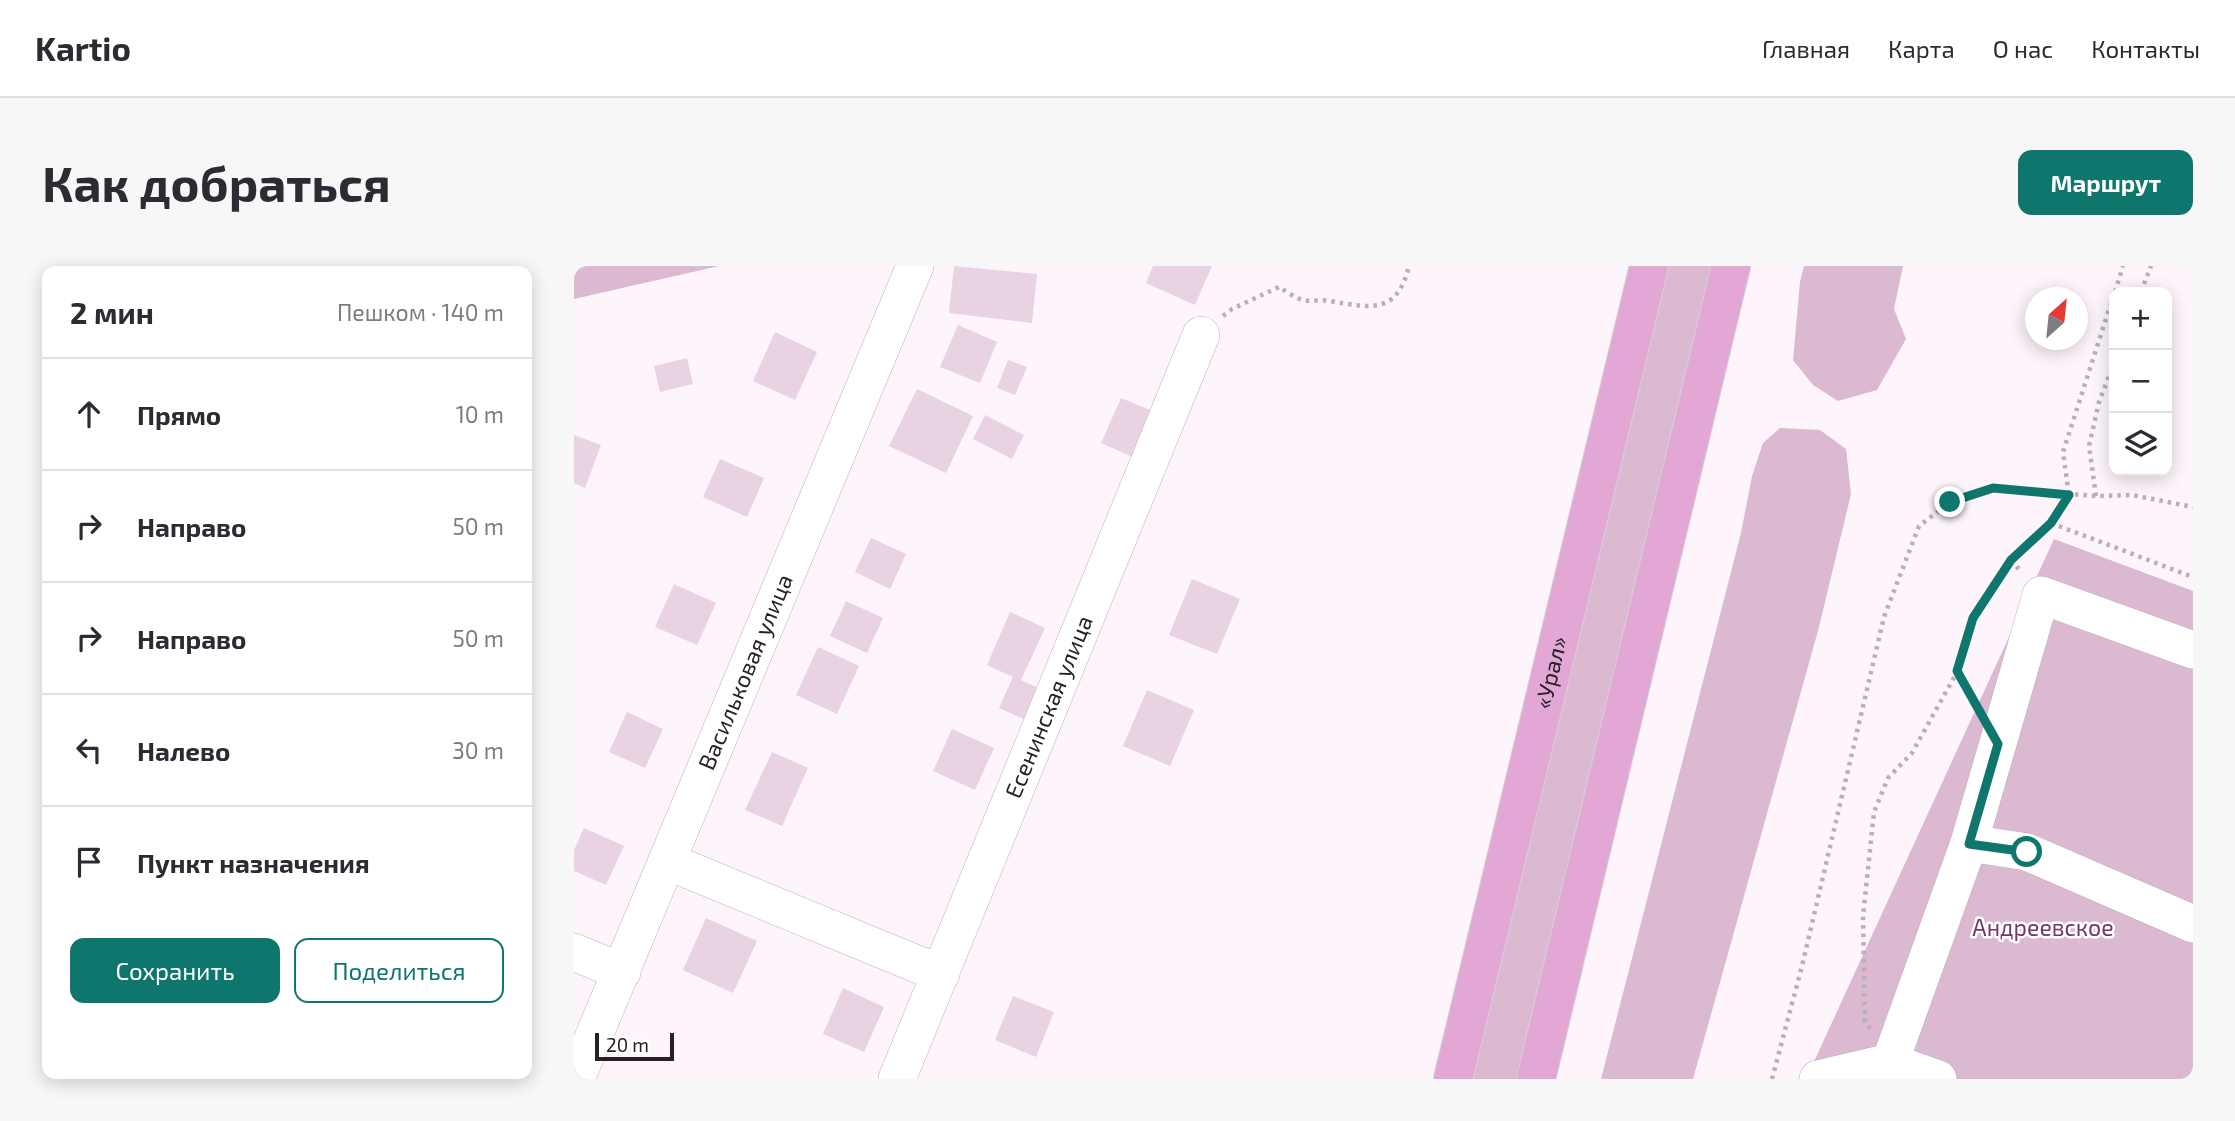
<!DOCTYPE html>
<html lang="ru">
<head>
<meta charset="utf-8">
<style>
  body { margin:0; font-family:"Exo 2",sans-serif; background:#f7f7f7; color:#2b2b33 }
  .controls { position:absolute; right:21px; top:21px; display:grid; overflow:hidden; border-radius:14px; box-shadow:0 4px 18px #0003 }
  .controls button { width:63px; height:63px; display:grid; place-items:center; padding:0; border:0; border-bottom:2px solid #e1e1e2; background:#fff; color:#2b2b33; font:35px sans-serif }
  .compass { position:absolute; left:1451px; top:21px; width:63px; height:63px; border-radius:50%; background:#fff; box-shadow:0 4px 18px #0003; rotate:27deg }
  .scale { position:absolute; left:21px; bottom:18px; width:79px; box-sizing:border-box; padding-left:7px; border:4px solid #292026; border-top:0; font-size:19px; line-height:24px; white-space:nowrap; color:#292026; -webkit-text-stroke:5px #fff; paint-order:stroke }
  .stop { position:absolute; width:21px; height:21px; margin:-16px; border:5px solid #0f766e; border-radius:50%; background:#fff }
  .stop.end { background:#0f766e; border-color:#fff; box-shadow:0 2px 7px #0008 }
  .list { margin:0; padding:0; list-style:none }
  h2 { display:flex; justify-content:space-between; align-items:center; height:91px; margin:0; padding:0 28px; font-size:30px }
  h2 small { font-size:23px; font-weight:400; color:#7c7c81 }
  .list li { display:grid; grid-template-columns:46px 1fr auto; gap:21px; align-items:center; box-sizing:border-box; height:112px; padding:0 28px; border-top:2px solid #e1e1e2 }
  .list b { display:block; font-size:26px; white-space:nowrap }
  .list em { font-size:23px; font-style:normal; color:#7c7c81 }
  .actions { display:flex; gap:14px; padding:21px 28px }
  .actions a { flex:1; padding:16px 0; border:2px solid #0f766e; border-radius:14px; text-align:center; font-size:24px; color:#0f766e }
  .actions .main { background:#0f766e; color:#fff }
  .icon { flex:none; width:38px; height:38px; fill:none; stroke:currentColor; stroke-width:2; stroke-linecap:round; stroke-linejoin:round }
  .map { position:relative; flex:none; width:1619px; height:813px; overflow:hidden; border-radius:14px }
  header { display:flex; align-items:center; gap:42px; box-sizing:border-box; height:98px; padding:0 35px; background:#fff; border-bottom:2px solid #e1e1e2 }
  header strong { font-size:33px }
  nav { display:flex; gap:38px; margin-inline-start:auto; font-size:24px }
  .intro { display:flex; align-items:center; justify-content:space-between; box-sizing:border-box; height:168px; padding:0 42px }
  h1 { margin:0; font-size:49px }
  .button { padding:18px 32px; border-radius:14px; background:#0f766e; color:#fff; font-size:24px; font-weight:700 }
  main { display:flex; gap:42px; padding:0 42px }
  aside { flex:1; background:#fff; border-radius:14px; box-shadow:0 4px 18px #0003 }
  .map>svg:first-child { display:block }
</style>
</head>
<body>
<header>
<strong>Kartio</strong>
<nav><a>Главная</a><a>Карта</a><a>О нас</a><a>Контакты</a></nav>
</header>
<div class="intro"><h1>Как добраться</h1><a class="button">Маршрут</a></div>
<main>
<aside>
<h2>2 мин<small>Пешком · 140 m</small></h2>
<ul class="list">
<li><svg class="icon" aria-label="ahead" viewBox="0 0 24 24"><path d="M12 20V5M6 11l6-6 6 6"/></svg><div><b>Прямо</b></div><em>10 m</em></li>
<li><svg class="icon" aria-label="right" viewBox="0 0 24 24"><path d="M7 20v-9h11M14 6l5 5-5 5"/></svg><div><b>Направо</b></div><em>50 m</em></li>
<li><svg class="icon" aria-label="right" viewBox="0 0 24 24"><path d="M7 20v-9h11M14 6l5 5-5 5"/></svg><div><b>Направо</b></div><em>50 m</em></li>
<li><svg class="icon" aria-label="left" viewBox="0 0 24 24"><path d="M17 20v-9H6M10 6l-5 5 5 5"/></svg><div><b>Налево</b></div><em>30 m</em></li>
<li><svg class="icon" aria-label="arrive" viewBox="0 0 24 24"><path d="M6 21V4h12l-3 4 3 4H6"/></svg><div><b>Пункт назначения</b></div></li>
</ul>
<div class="actions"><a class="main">Сохранить</a><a>Поделиться</a></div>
</aside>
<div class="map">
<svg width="1619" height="813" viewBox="0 0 1619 813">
  <rect width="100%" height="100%" fill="#fef4fb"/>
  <g fill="#dab9d1">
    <path d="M0,0H145L0,33Z"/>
    <path d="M1094,0H1141L944,813H899Z"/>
    <path d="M1230,0H1329L1320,43L1332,73L1303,124L1264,135L1239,119L1219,94L1226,16Z"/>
    <path d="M1206,162L1246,164L1272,183L1277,228L1245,361L1119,813H1027L1167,267L1178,210L1189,177Z"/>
    <path d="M1480,273L1619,325V813H1232Z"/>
  </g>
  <g fill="#e9d2e2">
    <path d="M380,0L463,8L458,57L375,47Z"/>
    <path d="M579,0H638L621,39L572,17Z"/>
    <path d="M384,59L423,76L406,117L366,101Z"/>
    <path d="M201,66L243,86L221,134L179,115Z"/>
    <path d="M113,92L119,118L86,126L80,100Z"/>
    <path d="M434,94L453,101L441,129L423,122Z"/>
    <path d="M343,123L399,150L372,207L315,180Z"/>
    <path d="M547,132L581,146L561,192L527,177Z"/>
    <path d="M411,149L450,169L438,193L399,173Z"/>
    <path d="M0,169L27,179L11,222L0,217Z"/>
    <path d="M146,193L190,212L173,251L129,231Z"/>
    <path d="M297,272L332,288L316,323L281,306Z"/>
    <path d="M618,313L666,333L643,388L595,369Z"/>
    <path d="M100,318L142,337L123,379L81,361Z"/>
    <path d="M272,335L309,352L293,387L256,370Z"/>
    <path d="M436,346L471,362L447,414L475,427L461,458L425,442L439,411L413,399Z"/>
    <path d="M244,381L285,400L263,448L222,429Z"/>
    <path d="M573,424L620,444L596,500L549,480Z"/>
    <path d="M53,446L89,463L71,502L35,486Z"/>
    <path d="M378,463L420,482L401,524L359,505Z"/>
    <path d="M198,486L234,502L208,560L171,544Z"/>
    <path d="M10,562L50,580L32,619L0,605V584Z"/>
    <path d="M132,652L183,675L159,727L109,704Z"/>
    <path d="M269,722L310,741L290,786L249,768Z"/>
    <path d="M439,730L480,746L462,791L421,774Z"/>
  </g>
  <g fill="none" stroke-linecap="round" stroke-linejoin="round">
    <g stroke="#c2acbc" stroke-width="38">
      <g id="minor">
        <path d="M1395,577L1453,586L1619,658"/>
        <path d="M93,595L367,708"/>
        <path d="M0,686L48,706"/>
        <path id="s1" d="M2,813L341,0"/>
        <path id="s2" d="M323,813L627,69"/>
        <path d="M1244,813L1316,796L1364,813"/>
        <path d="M1310,813L1395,577L1467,329L1619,384"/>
      </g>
    </g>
    <g stroke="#d4d2d4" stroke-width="40">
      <g id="major">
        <path id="s3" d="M879,813L1075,0"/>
        <path d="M962,813L1157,0"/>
      </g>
    </g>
    <g stroke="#b9afb6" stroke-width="4.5" stroke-dasharray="3.5 5" stroke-linecap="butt">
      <path d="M1541,26L1549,0"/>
      <path d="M1567,26L1577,0"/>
      <path d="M649,50L658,43L705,21C712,25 721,32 729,34C737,36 747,33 756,35C797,42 823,49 835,0"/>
      <path d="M1522,230L1515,180L1525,136L1540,97"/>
      <path d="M1477,257L1619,311"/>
      <path d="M1437,294L1448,307"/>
      <path d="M1403,441L1383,405L1399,352L1437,294L1477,257L1495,229L1489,186L1540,28"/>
      <path d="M1296,763L1291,756L1289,650L1300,546L1314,512L1338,487L1383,406"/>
      <path d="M1198,813L1228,700L1310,351L1345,260L1376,236L1419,222L1522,230L1558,229L1619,241"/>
    </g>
    <use href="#minor" stroke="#fff" stroke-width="37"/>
    <use href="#major" stroke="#e3a7d6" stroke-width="38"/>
  </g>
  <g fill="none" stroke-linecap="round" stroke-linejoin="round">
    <path stroke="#0f766e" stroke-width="9" d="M1376,236L1419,222L1495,229L1477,257L1437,294L1399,352L1383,405L1424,478L1395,578L1453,586"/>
  </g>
  <g text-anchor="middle" stroke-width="5" stroke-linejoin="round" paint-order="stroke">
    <g font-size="23" fill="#292026" stroke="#fff">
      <text dy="8" stroke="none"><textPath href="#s1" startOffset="441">Васильковая улица</textPath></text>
      <text dy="8" stroke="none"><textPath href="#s3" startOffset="418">«Урал»</textPath></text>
      <text dy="8" stroke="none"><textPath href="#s2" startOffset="402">Есенинская улица</textPath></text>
    </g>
    <g font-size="23" fill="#753668" stroke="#fff">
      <text x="1469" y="670">Андреевское</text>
    </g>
  </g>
</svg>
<div class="controls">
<button>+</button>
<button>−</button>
<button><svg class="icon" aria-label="layers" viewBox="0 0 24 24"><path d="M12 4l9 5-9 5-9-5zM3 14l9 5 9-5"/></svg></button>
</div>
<svg class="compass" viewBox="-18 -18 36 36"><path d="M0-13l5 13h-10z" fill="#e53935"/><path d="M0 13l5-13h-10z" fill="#7c7c81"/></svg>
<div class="scale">20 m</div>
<div class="stop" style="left:1453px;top:586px"></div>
<div class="stop end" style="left:1376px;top:236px"></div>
</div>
</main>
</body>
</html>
